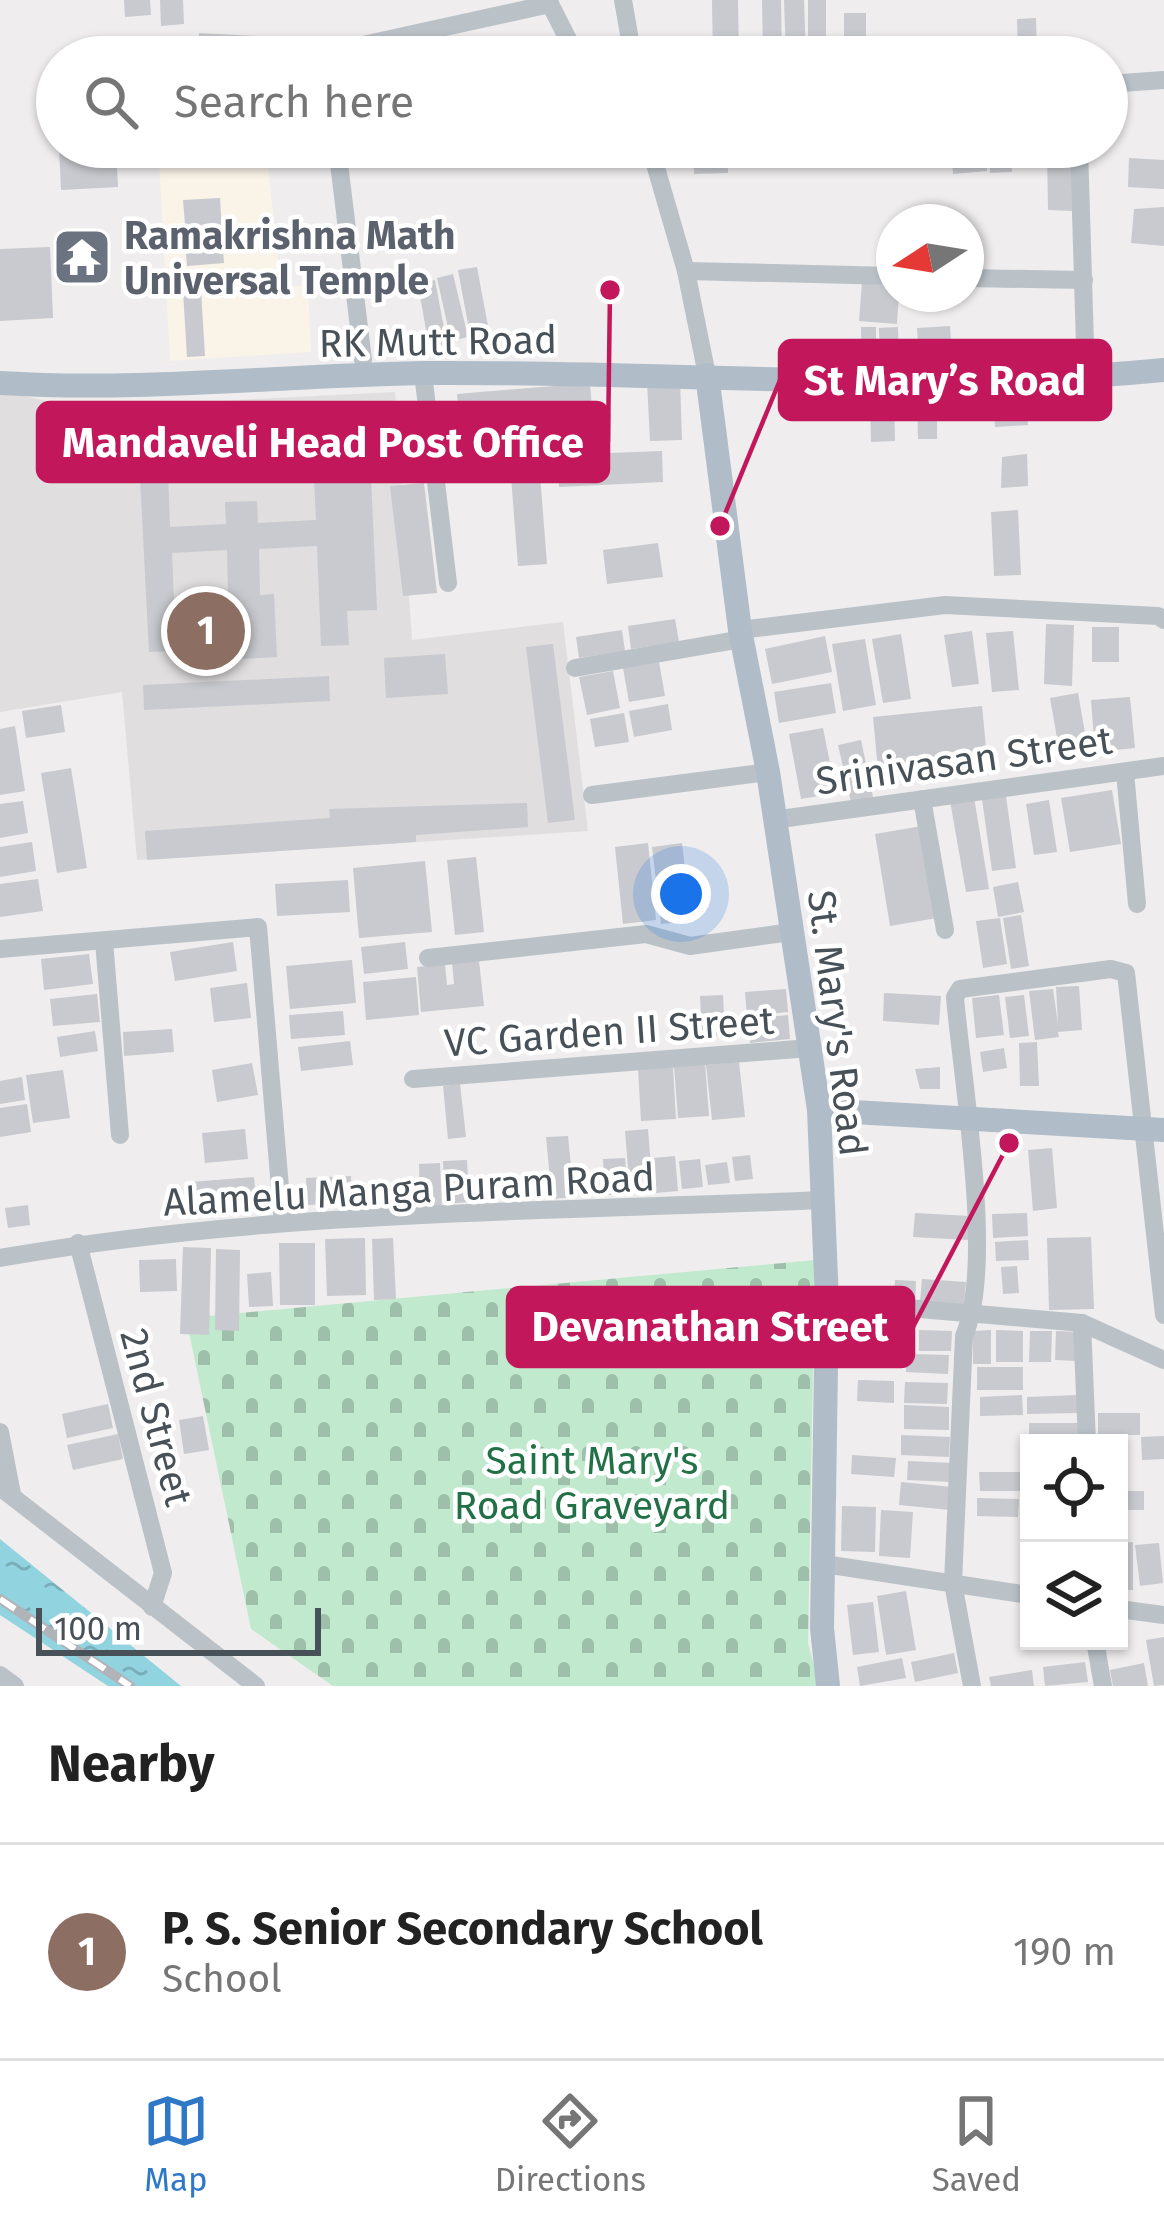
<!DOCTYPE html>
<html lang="en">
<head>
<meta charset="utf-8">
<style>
  body { margin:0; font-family:"Fira Sans",sans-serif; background:#f2f2f2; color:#222 }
  .controls { position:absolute; right:36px; bottom:36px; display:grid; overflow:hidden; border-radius:0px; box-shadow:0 3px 9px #0004 }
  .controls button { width:108px; height:108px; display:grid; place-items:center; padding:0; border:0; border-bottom:3px solid #e0e0e0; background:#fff; color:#222; font:60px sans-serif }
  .compass { position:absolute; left:876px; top:204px; width:108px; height:108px; border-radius:50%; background:#fff; box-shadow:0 3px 9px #0004; rotate:258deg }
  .scale { position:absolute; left:36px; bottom:30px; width:285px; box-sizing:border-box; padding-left:12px; border:6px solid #485158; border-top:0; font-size:33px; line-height:42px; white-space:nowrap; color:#485158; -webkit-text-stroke:9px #fff; paint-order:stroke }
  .you { position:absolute; left:681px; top:894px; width:42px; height:42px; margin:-30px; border:9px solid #fff; border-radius:50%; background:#1a73e8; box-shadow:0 0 0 18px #1a73e833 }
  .badge { display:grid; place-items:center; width:78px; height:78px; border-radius:50%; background:#2f78c8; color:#fff; font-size:39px; font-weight:700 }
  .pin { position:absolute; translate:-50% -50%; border:6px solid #fff; box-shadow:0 3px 12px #0006 }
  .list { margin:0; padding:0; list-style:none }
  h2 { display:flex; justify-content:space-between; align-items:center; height:156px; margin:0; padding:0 48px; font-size:51px }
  h2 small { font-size:39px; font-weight:400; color:#767676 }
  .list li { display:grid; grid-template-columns:78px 1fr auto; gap:36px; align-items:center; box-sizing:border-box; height:216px; padding:0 48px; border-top:3px solid #e0e0e0 }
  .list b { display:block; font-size:45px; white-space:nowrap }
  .list p { margin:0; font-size:39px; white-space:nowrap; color:#767676 }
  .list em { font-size:39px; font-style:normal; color:#767676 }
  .icon { flex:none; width:66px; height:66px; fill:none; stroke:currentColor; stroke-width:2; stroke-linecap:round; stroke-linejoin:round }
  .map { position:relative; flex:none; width:1164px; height:1686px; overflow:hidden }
  .search { position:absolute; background:#fff; box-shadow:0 3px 9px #0004; left:36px; right:36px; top:36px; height:132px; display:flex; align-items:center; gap:30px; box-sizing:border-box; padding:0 42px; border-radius:66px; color:#767676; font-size:45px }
  .sheet { height:372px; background:#fff }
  nav { display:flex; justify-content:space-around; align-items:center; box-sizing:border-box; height:168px; border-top:3px solid #e0e0e0; background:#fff; font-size:33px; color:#767676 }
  nav a { display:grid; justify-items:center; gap:6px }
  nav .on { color:#2f78c8 }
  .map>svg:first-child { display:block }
</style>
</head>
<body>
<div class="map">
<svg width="1164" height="1686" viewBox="0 0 1164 1686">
  <defs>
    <pattern id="cemetery-stones" width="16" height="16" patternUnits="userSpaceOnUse" patternTransform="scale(3)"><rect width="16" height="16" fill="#c0e9ce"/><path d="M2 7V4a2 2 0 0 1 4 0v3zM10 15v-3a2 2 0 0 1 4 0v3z" fill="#9ebfaa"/></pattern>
    <pattern id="water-ripples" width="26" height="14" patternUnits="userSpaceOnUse" patternTransform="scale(3)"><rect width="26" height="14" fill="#92d3e0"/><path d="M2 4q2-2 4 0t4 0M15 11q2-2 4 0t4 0" fill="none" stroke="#79aeb8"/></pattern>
  </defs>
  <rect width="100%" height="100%" fill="#efeded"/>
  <path fill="#f9f3e8" d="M267,157L281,288L308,285L311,352L170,361L159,161Z"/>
  <path fill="#e0dede" d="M0,390L74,408L395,392L412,640L563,622L588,831L137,860L122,692L0,712Z"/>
  <path fill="url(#cemetery-stones)" d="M815,1260L808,1643L819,1686H333L251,1629L186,1318Z"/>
  <path fill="url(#water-ripples)" d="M0,1539L181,1686H108L0,1615Z"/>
  <g fill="#c8cacf">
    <path d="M124,0H150L151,15L125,17Z"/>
    <path d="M160,0H183L184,24L161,26Z"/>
    <path d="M712,0H738L739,57H713Z"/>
    <path d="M762,0H781L782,57H763Z"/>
    <path d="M784,0H804L806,57H786Z"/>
    <rect x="808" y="0" width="18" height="57"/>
    <rect x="844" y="13" width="22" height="44"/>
    <path d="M1036,18L1037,57H1018L1017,19Z"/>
    <path d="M199,33L258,36L257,57H198Z"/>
    <path d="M59,147H116L118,187L61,190Z"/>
    <path d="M693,147H728V173L694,174Z"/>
    <path d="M985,147L987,171L953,174L951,148Z"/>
    <path d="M989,147H1011L1012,172L990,173Z"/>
    <path d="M1047,147H1071L1072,211L1048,210Z"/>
    <path d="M1129,158L1164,160V189L1128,187Z"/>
    <path d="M220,198L222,234L186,236L183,200Z"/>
    <path d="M1164,207V246L1131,243L1134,209Z"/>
    <path d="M222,238L224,263L187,266L185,242Z"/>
    <path d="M50,247L53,318L0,321V249Z"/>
    <path d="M477,267L490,337L471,340L458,270Z"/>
    <path d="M453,274L468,337L451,341L437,278Z"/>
    <path d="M435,280L447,344L429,347L418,284Z"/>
    <path d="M862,283L894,285V294H899L897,324L859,321Z"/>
    <path d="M201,290L205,356L187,357L183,291Z"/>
    <path d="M950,326L952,358L919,360L917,328Z"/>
    <path d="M861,327H876V368L862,369Z"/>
    <path d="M898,327L899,361L880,362L879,328Z"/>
    <path d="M680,380L682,440L650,441L647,382Z"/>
    <path d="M590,383L594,434L461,445L457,394Z"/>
    <path d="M1026,387L1028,425L995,427L993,389Z"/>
    <path d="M917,392H937V439H918Z"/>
    <path d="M894,395L895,441L871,442L870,396Z"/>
    <path d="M369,433L377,610L347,611L349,645L321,646L317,546L259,549L260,595L274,594L277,657L223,660L219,597L228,596L227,550L172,553L176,651L149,652L140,477L168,476L170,527L226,524L225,502L257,501L258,523L316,520L312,435Z"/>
    <path d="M662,451L663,482L559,487L558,455Z"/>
    <path d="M1027,454L1028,486L1001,488L1002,457Z"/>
    <path d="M539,462L547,564L518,566L510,464Z"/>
    <path d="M424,483L437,593L403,596L390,486Z"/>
    <path d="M1018,510L1021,575L994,576L991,512Z"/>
    <path d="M658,543L663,577L607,584L603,550Z"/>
    <path d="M675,619L679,642L631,649L628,626Z"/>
    <path d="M1046,624L1074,625L1072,686L1044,684Z"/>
    <rect x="1092" y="627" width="27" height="35"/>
    <path d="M622,630L625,651L579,658L576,637Z"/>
    <path d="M972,631L979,684L952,687L944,635Z"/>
    <path d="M1013,631L1019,690L992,692L986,633Z"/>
    <path d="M901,634L911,699L883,703L872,639Z"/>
    <path d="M825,636L832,672L772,684L765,649Z"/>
    <path d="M865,639L876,705L843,711L832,644Z"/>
    <path d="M553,644L575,820L548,823L526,647Z"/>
    <path d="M445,654L448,694L386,698L384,658Z"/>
    <path d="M659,662L665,696L629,702L623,668Z"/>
    <path d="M613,671L620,708L587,715L579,677Z"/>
    <path d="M329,676L330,701L144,710L143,685Z"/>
    <path d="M831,683L836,713L779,723L774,692Z"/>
    <path d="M1078,693L1088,750L1060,755L1050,698Z"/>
    <path d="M1130,697L1135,748L1095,752L1091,700Z"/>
    <path d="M668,704L672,730L634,737L629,711Z"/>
    <path d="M61,705L65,732L26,738L22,711Z"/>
    <path d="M982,706L988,769L879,780L873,717Z"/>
    <path d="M624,713L629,742L595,747L590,719Z"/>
    <path d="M15,726L25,791L0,795V729Z"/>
    <path d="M823,728L836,793L801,799L789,734Z"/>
    <path d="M861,740L873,797L851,802L838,745Z"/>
    <path d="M71,768L87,868L57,873L41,773Z"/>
    <path d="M1112,790L1121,844L1070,852L1061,798Z"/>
    <path d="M1006,796L1016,868L992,871L982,799Z"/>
    <path d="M974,797L989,889L966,892L950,801Z"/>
    <path d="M1049,800L1057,852L1034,855L1026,804Z"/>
    <path d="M23,801L28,833L0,838V804Z"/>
    <path d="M527,803L528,827L416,835V842L147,860L145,831L330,818L329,809Z"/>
    <path d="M922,826L937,918L890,926L875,834Z"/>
    <path d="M32,842L36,871L0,877V847Z"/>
    <path d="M648,843L656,920L623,924L615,847Z"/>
    <path d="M682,843L691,921L661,924L652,847Z"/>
    <path d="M476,857L484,932L455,935L447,860Z"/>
    <path d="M425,861L432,932L359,938L353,868Z"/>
    <path d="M38,879L43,911L0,917V884Z"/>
    <path d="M348,880L350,912L277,916L275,884Z"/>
    <path d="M1018,882L1024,912L998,917L993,887Z"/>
    <path d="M1021,915L1029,966L1011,969L1003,918Z"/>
    <path d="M1000,918L1007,964L983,968L976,921Z"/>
    <path d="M233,942L237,971L175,981L170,952Z"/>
    <path d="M405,942L408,969L364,974L361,947Z"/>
    <path d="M89,954L93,984L44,990L41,959Z"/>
    <path d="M352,960L356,1003L290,1009L286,966Z"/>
    <path d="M479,961L484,1006L421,1012L417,967L445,964L447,985L454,984L452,963Z"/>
    <path d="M416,977L419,1015L366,1020L363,982Z"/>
    <path d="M247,983L251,1018L214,1022L210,988Z"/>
    <path d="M1079,986L1082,1030L1058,1032L1059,1037L1035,1040L1029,991L1053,989L1058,1024L1056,987Z"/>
    <path d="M786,989L788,1012L747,1016L745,992Z"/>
    <path d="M884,993L941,996L939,1025L883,1021Z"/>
    <path d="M97,994L100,1022L53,1026L50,999Z"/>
    <path d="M723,995L725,1035L702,1036L700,996Z"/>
    <path d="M999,995L1004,1035L976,1038L972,998Z"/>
    <path d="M1024,995L1029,1036L1010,1038L1005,997Z"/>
    <path d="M343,1011L345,1035L291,1039L289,1015Z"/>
    <path d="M788,1015L790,1039L750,1043L748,1019Z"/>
    <path d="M172,1029L174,1052L124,1056L123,1032Z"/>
    <path d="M95,1031L98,1051L60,1057L57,1037Z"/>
    <path d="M350,1041L353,1065L301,1071L298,1047Z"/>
    <path d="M1037,1042L1039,1086H1020L1019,1043Z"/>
    <path d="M1004,1048L1007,1068L983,1072L980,1052Z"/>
    <path d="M739,1062L745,1117L712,1120L706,1065Z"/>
    <path d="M252,1063L258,1095L217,1102L212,1070Z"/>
    <path d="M705,1063L709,1116L678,1118L674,1066Z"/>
    <path d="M673,1067L676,1119L641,1121L638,1069Z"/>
    <path d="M940,1067V1089H920L915,1069Z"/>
    <path d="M63,1070L70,1118L33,1123L26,1075Z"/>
    <path d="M22,1077L25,1100L0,1104V1081Z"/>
    <path d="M460,1084L466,1137L448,1139L443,1086Z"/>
    <path d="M27,1104L31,1132L0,1137V1108Z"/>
    <path d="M245,1129L248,1159L205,1163L202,1133Z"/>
    <path d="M648,1129L653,1191L630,1192L625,1131Z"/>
    <path d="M568,1136L574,1197L552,1199L546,1137Z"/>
    <path d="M1052,1148L1057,1208L1033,1211L1028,1150Z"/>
    <path d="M750,1155L753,1179L735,1181L732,1157Z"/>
    <path d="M675,1156L678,1191L656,1193L653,1158Z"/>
    <path d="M625,1158L628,1194L605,1195L603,1159Z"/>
    <path d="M700,1159L703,1187L682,1189L679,1161Z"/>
    <path d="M467,1160L469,1202L445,1204L443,1161Z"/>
    <path d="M727,1162L730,1183L708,1185L705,1165Z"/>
    <path d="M440,1163L442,1207H420L419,1164Z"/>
    <path d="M351,1176L352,1203L307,1205L306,1178Z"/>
    <path d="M254,1177L257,1208L192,1213L190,1182Z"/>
    <path d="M28,1205L30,1225L8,1228L5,1208Z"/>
    <path d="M915,1213L970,1216L969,1240L913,1237Z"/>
    <path d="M1027,1213L1028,1236L993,1238L992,1214Z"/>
    <path d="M1091,1237L1094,1309L1049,1310L1047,1238Z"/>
    <path d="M365,1238L366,1295L327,1296L325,1239Z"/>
    <path d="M393,1238L396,1299L374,1300L372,1239Z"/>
    <path d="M1028,1240L1029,1260L996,1261L995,1242Z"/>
    <path d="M279,1243H315V1305H280Z"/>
    <path d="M183,1247L211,1248L209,1335L180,1334Z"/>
    <path d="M216,1249L240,1250L239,1331L215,1330Z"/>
    <path d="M176,1259L177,1291L140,1292L139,1260Z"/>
    <path d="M1017,1266L1019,1293L1003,1294L1001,1267Z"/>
    <path d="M271,1272L273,1306L249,1307L247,1274Z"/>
    <path d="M922,1279L966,1282L964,1305L920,1302Z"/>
    <path d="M895,1280L916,1281L915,1304L894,1303Z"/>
    <path d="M919,1330L952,1331L951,1351H919Z"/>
    <path d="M991,1330V1364H973V1331Z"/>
    <path d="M996,1330L1023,1331V1362H996Z"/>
    <path d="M1030,1331H1052L1051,1362H1029Z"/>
    <path d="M1056,1331L1079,1332L1077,1361L1055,1360Z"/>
    <path d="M907,1354L949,1355L948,1374L906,1372Z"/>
    <rect x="977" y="1367" width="46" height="23"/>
    <path d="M858,1380L894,1381V1403L857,1401Z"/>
    <path d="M905,1382L948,1383L947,1404L904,1403Z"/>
    <path d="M1022,1395L1023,1415L980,1416V1397Z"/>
    <path d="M1078,1395V1413L1027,1414V1397Z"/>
    <path d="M108,1404L113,1428L67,1438L62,1414Z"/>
    <path d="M904,1405L949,1407V1430L904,1429Z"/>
    <rect x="1098" y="1413" width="42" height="22"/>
    <path d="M203,1416L209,1450L184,1454L179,1420Z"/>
    <path d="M1029,1423H1078V1440L1029,1439Z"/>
    <path d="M118,1434L123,1459L73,1470L67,1445Z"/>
    <path d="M901,1435L950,1437L949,1457L901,1455Z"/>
    <path d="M1164,1436V1459L1142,1460L1141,1437Z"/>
    <path d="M852,1455L896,1458L894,1477L851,1474Z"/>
    <path d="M908,1461L952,1463V1482L907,1480Z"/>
    <path d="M979,1472H1023V1491H980Z"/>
    <path d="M901,1482L952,1487L950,1510L899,1505Z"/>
    <rect x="1119" y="1491" width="25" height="19"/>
    <path d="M977,1498L1019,1499L1018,1517L977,1516Z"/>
    <path d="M842,1506L876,1507L875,1552L841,1551Z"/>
    <path d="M881,1510L913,1512L910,1558L879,1556Z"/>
    <path d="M1133,1542V1590H1119V1543Z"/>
    <path d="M1159,1543L1163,1583L1140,1586L1135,1545Z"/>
    <path d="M906,1591L916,1650L886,1655L877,1596Z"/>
    <path d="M873,1602L879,1652L853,1655L847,1605Z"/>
    <path d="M1164,1637V1685L1154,1686L1146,1640Z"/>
    <path d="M954,1653L958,1673L915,1682L911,1662Z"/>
    <path d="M902,1658L906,1678L860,1686L857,1667Z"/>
    <path d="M1085,1662L1088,1682L1045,1686L1043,1667Z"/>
    <path d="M1144,1663L1148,1686H1113L1110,1670Z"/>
    <path d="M1032,1670L1034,1686H991L989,1677Z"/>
  </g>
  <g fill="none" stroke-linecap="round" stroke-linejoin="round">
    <g stroke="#bac2c8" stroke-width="18">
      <path d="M548,0L577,57"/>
      <path d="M623,0L633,57"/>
      <path d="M327,57L331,52L550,4"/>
      <path d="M1107,84L1164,80"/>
      <path d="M337,147L363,360"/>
      <path d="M650,147L686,271L707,375"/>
      <path d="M1079,147L1086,378"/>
      <path d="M686,271L894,276"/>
      <path d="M966,278L1084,280"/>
      <path d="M423,373L448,583"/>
      <path d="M740,630L945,605L1158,616L1164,620"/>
      <path d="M575,668L742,639"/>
      <path d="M1125,772L1137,904"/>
      <path d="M592,795L768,772"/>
      <path d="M922,799L945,930"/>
      <path d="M773,820L1164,766"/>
      <path d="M104,941L120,1135"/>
      <path d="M0,949L258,927L283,1223"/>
      <path d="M428,958L646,934L690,946L791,932"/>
      <path d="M413,1079L810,1048"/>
      <path d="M78,1243L163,1573L152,1607"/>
      <path d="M0,1258C270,1210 549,1212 823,1200"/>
      <path d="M827,1301L1082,1323L1164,1360"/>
      <path d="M1082,1323L1087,1443"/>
      <path d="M0,1432L12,1494"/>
      <path d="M0,1487L256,1686"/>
      <path d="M824,1564L1029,1595"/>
      <path d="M1119,1609L1164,1615"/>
      <path d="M1095,1641L1103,1686"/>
      <path d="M0,1675L15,1686"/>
      <path d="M972,1686L953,1583L964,1336C995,1264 962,1081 955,997L960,989L1111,969L1126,973L1164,1315"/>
    </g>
    <g stroke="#b0bdc9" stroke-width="24">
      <path d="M707,375L740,630L768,772L819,1110L827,1301L822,1628L828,1686"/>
      <path d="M0,383C143,392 285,375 427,373C673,371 919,394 1164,370"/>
      <path d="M819,1110L1164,1130"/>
    </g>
    <g stroke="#b0b3b7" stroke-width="10">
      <path id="rail" d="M0,1599L130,1686"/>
    </g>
    <use href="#rail" stroke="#fff" stroke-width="6" stroke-dasharray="18" stroke-linecap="butt"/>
  </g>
  <defs>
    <g id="temple-square" transform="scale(3)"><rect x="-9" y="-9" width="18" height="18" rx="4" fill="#6b7280" stroke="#fff"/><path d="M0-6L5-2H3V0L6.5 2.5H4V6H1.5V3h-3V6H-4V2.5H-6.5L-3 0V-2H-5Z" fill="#fff"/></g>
  </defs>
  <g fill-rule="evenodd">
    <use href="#temple-square" x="82" y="257"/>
  </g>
  <g text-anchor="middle" stroke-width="9" stroke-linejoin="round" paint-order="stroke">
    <g font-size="39" font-weight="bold" fill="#5b616d" stroke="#fff" text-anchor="start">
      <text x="124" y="249">Ramakrishna Math<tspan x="124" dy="45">Universal Temple</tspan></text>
    </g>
    <g font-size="39" fill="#485158" stroke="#fff">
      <text transform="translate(438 341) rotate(-1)" y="14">RK Mutt Road</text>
      <text transform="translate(964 760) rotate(-8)" y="14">Srinivasan Street</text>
      <text transform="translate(838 1023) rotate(83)" y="14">St. Mary's Road</text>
      <text transform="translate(609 1031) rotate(-4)" y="14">VC Garden II Street</text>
      <text transform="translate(409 1189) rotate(-3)" y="14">Alamelu Manga Puram Road</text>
      <text transform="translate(157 1417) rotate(75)" y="14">2nd Street</text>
    </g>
    <g font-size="39" fill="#227046" stroke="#fff">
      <text x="592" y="1474">Saint Mary's<tspan x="592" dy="45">Road Graveyard</tspan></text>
    </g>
  </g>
  <path fill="none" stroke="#c2185b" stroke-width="4.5" d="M720 526L780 380M610 290L608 442M1009 1143L913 1327"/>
  <g fill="#c2185b" stroke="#fff" stroke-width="4.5">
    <circle cx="720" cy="526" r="12"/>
    <circle cx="610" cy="290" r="12"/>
    <circle cx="1009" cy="1143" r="12"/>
  </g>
  <g fill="#c2185b" stroke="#c2185b" stroke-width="4.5">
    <rect x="780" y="341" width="330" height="78" rx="12"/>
    <rect x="38" y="403" width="570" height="78" rx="12"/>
    <rect x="508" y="1288" width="405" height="78" rx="12"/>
  </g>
  <g font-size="42" text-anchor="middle" font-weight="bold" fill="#fff">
    <text x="945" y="395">St Mary’s Road</text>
    <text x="323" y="457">Mandaveli Head Post Office</text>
    <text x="710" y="1341">Devanathan Street</text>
  </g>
</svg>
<div class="controls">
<button><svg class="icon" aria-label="locate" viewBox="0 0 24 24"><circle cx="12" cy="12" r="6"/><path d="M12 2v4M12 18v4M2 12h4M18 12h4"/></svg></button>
<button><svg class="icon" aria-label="layers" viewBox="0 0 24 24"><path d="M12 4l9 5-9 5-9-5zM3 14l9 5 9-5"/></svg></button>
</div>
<svg class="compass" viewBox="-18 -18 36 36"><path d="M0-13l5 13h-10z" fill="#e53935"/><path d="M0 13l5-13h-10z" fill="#767676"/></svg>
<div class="scale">100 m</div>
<div class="you"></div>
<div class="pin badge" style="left:206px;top:631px;background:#8d6e63">1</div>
<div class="search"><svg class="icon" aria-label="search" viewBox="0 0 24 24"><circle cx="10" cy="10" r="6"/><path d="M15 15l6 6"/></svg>Search here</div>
</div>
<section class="sheet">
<h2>Nearby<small></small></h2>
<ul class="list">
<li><span class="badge" style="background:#8d6e63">1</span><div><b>P. S. Senior Secondary School</b><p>School</p></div><em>190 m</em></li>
</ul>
</section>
<nav>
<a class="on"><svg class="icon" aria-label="map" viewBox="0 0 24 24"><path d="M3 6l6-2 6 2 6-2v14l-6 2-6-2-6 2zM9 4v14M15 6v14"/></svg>Map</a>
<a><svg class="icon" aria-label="directions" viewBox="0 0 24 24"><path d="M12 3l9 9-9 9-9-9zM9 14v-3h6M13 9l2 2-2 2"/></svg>Directions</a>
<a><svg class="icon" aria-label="saved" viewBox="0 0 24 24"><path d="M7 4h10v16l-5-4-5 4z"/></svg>Saved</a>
</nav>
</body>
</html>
